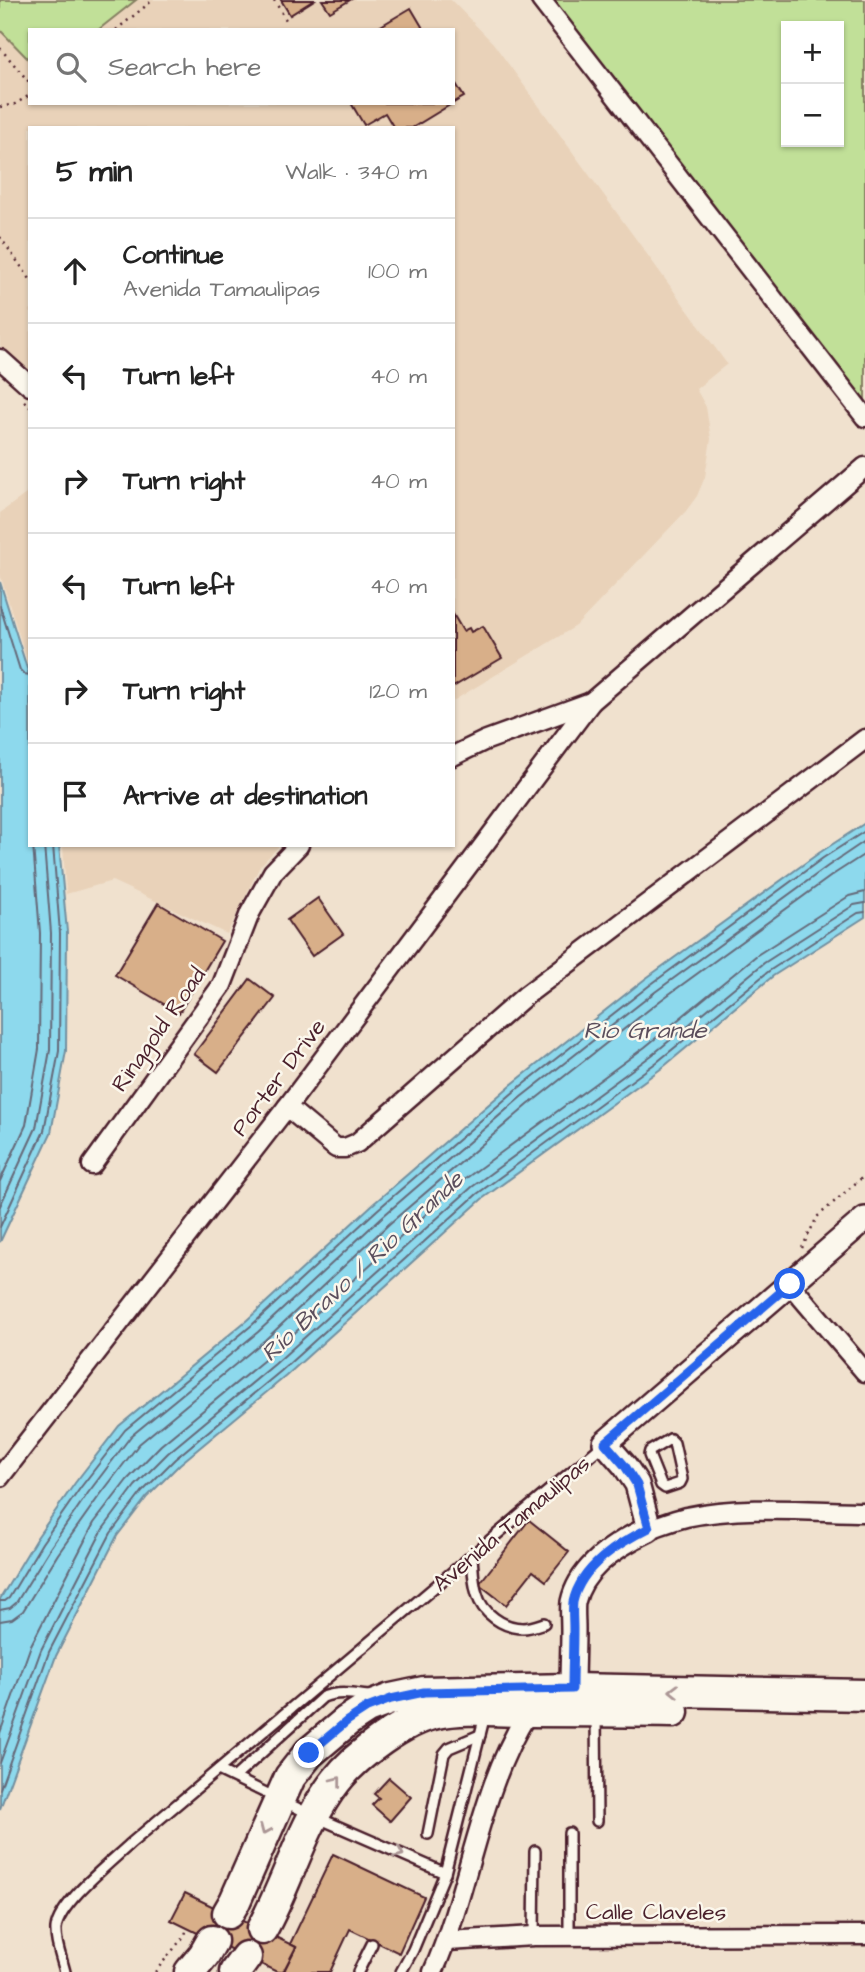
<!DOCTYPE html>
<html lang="en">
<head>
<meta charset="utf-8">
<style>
  body { margin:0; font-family:"Architects Daughter",sans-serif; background:#f6f6f6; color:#222 }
  .controls { position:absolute; right:21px; top:21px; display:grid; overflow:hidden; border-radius:0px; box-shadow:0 2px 5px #0004 }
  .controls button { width:63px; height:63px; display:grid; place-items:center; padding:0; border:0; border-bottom:2px solid #e0e0e0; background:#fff; color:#222; font:35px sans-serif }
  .stop { position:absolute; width:21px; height:21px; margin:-16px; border:5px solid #2563eb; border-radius:50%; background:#fff }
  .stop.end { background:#2563eb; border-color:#fff; box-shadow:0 2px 7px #0008 }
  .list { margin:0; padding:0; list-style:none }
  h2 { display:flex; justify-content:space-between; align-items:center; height:91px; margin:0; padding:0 28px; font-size:30px }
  h2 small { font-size:23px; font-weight:400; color:#767676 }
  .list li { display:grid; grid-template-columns:46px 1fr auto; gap:21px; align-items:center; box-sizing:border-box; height:105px; padding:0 28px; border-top:2px solid #e0e0e0 }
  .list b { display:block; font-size:26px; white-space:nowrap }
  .list p { margin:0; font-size:23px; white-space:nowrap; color:#767676 }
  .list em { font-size:23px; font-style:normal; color:#767676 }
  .icon { flex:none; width:38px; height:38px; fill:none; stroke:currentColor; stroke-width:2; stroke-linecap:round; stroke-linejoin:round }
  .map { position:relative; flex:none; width:865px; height:1972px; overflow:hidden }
  .search { position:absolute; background:#fff; box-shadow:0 2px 5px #0004; left:28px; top:28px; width:427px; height:77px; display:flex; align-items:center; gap:18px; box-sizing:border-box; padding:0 24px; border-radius:0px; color:#767676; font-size:26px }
  .panel { position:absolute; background:#fff; box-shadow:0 2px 5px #0004; left:28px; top:126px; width:427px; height:721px; border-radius:0px }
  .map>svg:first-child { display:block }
</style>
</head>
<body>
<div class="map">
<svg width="865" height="1972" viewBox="0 0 865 1972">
  <rect width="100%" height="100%" fill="#f0e1ce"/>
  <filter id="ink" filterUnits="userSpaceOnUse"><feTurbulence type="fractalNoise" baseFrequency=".0143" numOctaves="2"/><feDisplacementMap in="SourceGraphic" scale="14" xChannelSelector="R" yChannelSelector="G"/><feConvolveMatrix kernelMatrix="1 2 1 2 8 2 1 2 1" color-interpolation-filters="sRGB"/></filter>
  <g filter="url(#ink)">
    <g fill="#e9d2b9" fill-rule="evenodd">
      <path d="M0,0H451L493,43L727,364L696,389L706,407L711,439L705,477L697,496L686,511L576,626L453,701V128H30V375L0,346ZM30,30H453V103H30Z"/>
      <path d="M30,491V670L0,574V513Z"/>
      <path d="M63,845H280L260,866L227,934L112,881L66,894Z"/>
    </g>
    <g fill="#c1e098" stroke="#868062" stroke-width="2" fill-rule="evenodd">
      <path d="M0,0H136L98,30H30V61L0,30Z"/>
      <path d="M539,0H865V417ZM786,26H839V142H786Z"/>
    </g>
    <g fill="#8dd9ed" stroke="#728f9f" stroke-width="2">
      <path d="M0,582L30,678V845H59L67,932L66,1051L51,1133L0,1242Z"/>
      <path d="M865,823V917L773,976L662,1068L482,1199L286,1376L180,1464L147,1497L117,1536L56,1656L0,1809V1599L36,1539L75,1483L119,1426L247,1320L372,1205L511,1085L645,979L819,853Z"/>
    </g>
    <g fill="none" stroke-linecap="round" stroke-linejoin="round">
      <g stroke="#656979" stroke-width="2">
        <path d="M0,606L20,670L24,674L30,675"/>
        <path d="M0,1181L26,1125L39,1049L40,933L33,845"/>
        <path d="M0,1206L36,1128L50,1050L51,933L44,845"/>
        <path d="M0,1227L44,1131L59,1051L60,933L53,845"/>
        <path d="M0,1601H5L9,1598L42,1543L81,1487L125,1430L252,1325L377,1210L516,1090L650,985L823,858L865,831"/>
        <path d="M0,1610L10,1608L16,1603L50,1548L88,1493L131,1436L258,1332L382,1217L521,1097L655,992L828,866L865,841"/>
        <path d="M0,1621L12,1619L23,1611L58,1554L97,1499L139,1444L265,1340L389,1224L528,1105L661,1000L834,874L865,854"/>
        <path d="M0,1733L31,1645L94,1523L127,1480L161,1445L269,1356L465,1179L645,1047L757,955L849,896L865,892"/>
        <path d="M0,1763L41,1650L103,1529L135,1486L168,1453L275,1364L472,1187L652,1055L764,963L854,905L865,903"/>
        <path d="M0,1789L49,1652L111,1533L142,1492L175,1459L281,1371L477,1194L657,1062L769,971L858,913L865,912"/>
      </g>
    </g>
    <g fill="#d8af89" stroke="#4a1f2b" stroke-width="2">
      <path d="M281,0H314L290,15Z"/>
      <path d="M322,0H350L330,12Z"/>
      <path d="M411,8L424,30H374Z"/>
      <path d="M453,79L464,97L453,103Z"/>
      <path d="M351,103H453L412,128H394L385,113L364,125Z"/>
      <path d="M453,614L463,631L469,628L471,632L483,626L502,658L453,687Z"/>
      <path d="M318,898L343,934L312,956L287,920Z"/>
      <path d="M158,903L222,941L179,1013L115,975Z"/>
      <path d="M250,979L275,998L218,1072L194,1054Z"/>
      <path d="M529,1520L569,1552L546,1581L533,1571L506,1605L479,1584Z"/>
      <path d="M389,1778L411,1797L390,1821L372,1805L379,1798L374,1794Z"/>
      <path d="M333,1854L424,1897L399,1953L350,1929L330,1972H287L284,1971L296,1947L290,1944Z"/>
      <path d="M185,1893L296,1947L283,1972H277L171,1920Z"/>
    </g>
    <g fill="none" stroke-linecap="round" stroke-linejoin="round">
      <g stroke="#4a1f2b" stroke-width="14">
        <g id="service">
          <path d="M670,1439L674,1443L682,1479L680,1483L665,1488L661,1485L649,1455L650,1451Z"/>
          <path d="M472,1556C473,1568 473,1582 477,1594C482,1613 503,1628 523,1628C530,1628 538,1625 544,1623"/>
          <path d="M596,1714L597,1821"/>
          <path d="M218,1770L314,1816L445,1873"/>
          <path d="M235,1777L323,1697C338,1691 353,1694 368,1696"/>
          <path d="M428,1834L444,1754L449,1748L480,1735"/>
          <path d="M534,1936L535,1851"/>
          <path d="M569,1936V1833"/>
          <path d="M65,1972C62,1959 55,1943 56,1929C58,1904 111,1862 130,1844L604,1444"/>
          <path d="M358,1972L372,1944"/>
          <path d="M401,1972L413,1950L445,1873L485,1715"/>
        </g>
      </g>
      <g stroke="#4a1f2b" stroke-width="23">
        <g id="minor">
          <path d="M541,0L865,417"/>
          <path d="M0,359L30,386"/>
          <path d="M453,756L484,741L591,702L865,467"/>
          <path d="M287,1107L336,1148H345L357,1143L525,996L865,739"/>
          <path d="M92,1165L222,985L250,913L273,872L299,845"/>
          <path d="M790,1284L865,1372"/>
          <path d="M0,1477L287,1107L591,702"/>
          <path d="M649,1529C661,1525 674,1520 686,1517C744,1505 806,1511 865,1512"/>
          <path d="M447,1941L534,1936L865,1935"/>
          <path d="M433,1972C471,1887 478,1790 529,1711"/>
        </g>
      </g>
      <g stroke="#4a1f2b" stroke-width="28">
        <path id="tertiary" d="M572,1689C572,1669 573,1649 573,1629C573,1620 572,1610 573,1602C581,1566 619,1543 649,1529L637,1484L625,1466L605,1443L865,1219"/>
      </g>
      <g stroke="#4a1f2b" stroke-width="35">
        <g id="primary">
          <path d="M228,1913L235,1901L290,1777L309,1753L347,1721L367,1708L391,1699L424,1692L572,1689L865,1695"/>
          <path d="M262,1929C289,1881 302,1824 336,1781C356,1755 405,1719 437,1713C463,1707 501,1711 528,1711C576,1711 624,1711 673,1712"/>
          <path d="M190,1972L204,1955L212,1941"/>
          <path d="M235,1972L246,1957"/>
        </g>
      </g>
      <g stroke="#4a1f2b" stroke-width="2.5" stroke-dasharray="2 5" stroke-linecap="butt">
        <path d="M274,0L286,20"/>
        <path d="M116,30L153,0"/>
        <path d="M0,48L30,83"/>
        <path d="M0,107L15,104L30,95"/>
        <path d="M0,237L30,279"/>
        <path d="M24,401L30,407"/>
        <path d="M802,1248L817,1217L865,1175"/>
        <path d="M155,1972L185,1935L187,1928"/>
      </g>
      <use href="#service" stroke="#fbf7ec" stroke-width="9"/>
      <use href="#minor" stroke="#fbf7ec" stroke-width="18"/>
      <use href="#tertiary" stroke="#fbf7ec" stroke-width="23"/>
      <use href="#primary" stroke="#fbf7ec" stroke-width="30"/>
    </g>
    <defs><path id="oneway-chevron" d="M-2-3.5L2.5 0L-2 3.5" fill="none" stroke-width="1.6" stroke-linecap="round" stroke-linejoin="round" transform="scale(1.75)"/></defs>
    <g stroke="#ab9695">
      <use href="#oneway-chevron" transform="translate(674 1691) rotate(-179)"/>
      <use href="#oneway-chevron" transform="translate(337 1781) rotate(-52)"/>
      <use href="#oneway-chevron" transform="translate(265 1830) rotate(113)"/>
      <use href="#oneway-chevron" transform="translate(399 1853) rotate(24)"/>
    </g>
  </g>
  <g fill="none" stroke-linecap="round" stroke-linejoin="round" filter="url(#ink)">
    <path stroke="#2563eb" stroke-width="9" d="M309,1753L347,1721L367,1708L391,1699L424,1692L572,1689C572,1669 573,1649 573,1629C573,1620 572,1610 573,1602C581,1566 619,1543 649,1528L637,1485L625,1466L605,1443L790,1284"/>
  </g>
  <g text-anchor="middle" stroke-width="5" stroke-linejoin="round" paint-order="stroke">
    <g font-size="23" fill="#4a1f2b" stroke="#fbf7ec">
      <text transform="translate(158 1029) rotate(-55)" y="8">Ringgold Road</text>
      <text transform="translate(278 1077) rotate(-53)" y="8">Porter Drive</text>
      <text transform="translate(511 1523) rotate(-40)" y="8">Avenida Tamaulipas</text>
      <text x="656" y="1919">Calle Claveles</text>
    </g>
    <g font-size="24" font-style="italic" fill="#5b4e5c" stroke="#fbf7ec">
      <text x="645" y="1038">Rio Grande</text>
      <text transform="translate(362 1266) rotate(-43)" y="8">Río Bravo / Rio Grande</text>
    </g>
  </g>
</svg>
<div class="controls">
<button>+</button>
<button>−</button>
</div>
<div class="stop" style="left:790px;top:1284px"></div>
<div class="stop end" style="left:309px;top:1753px"></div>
<div class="search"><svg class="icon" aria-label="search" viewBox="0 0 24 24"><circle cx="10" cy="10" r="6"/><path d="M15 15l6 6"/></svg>Search here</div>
<section class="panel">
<h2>5 min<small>Walk · 340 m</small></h2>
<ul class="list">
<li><svg class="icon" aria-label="ahead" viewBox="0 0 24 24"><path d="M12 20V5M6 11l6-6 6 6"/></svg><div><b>Continue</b><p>Avenida Tamaulipas</p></div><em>100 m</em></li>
<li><svg class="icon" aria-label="left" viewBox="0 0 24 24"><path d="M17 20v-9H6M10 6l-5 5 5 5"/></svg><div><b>Turn left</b></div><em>40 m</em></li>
<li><svg class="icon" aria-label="right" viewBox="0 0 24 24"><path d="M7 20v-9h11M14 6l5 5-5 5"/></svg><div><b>Turn right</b></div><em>40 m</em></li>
<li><svg class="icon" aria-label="left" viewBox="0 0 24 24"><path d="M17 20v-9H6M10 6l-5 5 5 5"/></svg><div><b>Turn left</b></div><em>40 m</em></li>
<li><svg class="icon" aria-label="right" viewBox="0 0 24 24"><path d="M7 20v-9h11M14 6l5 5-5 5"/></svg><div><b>Turn right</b></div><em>120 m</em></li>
<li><svg class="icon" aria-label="arrive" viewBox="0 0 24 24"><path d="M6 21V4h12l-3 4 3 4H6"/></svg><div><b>Arrive at destination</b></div></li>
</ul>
</section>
</div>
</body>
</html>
